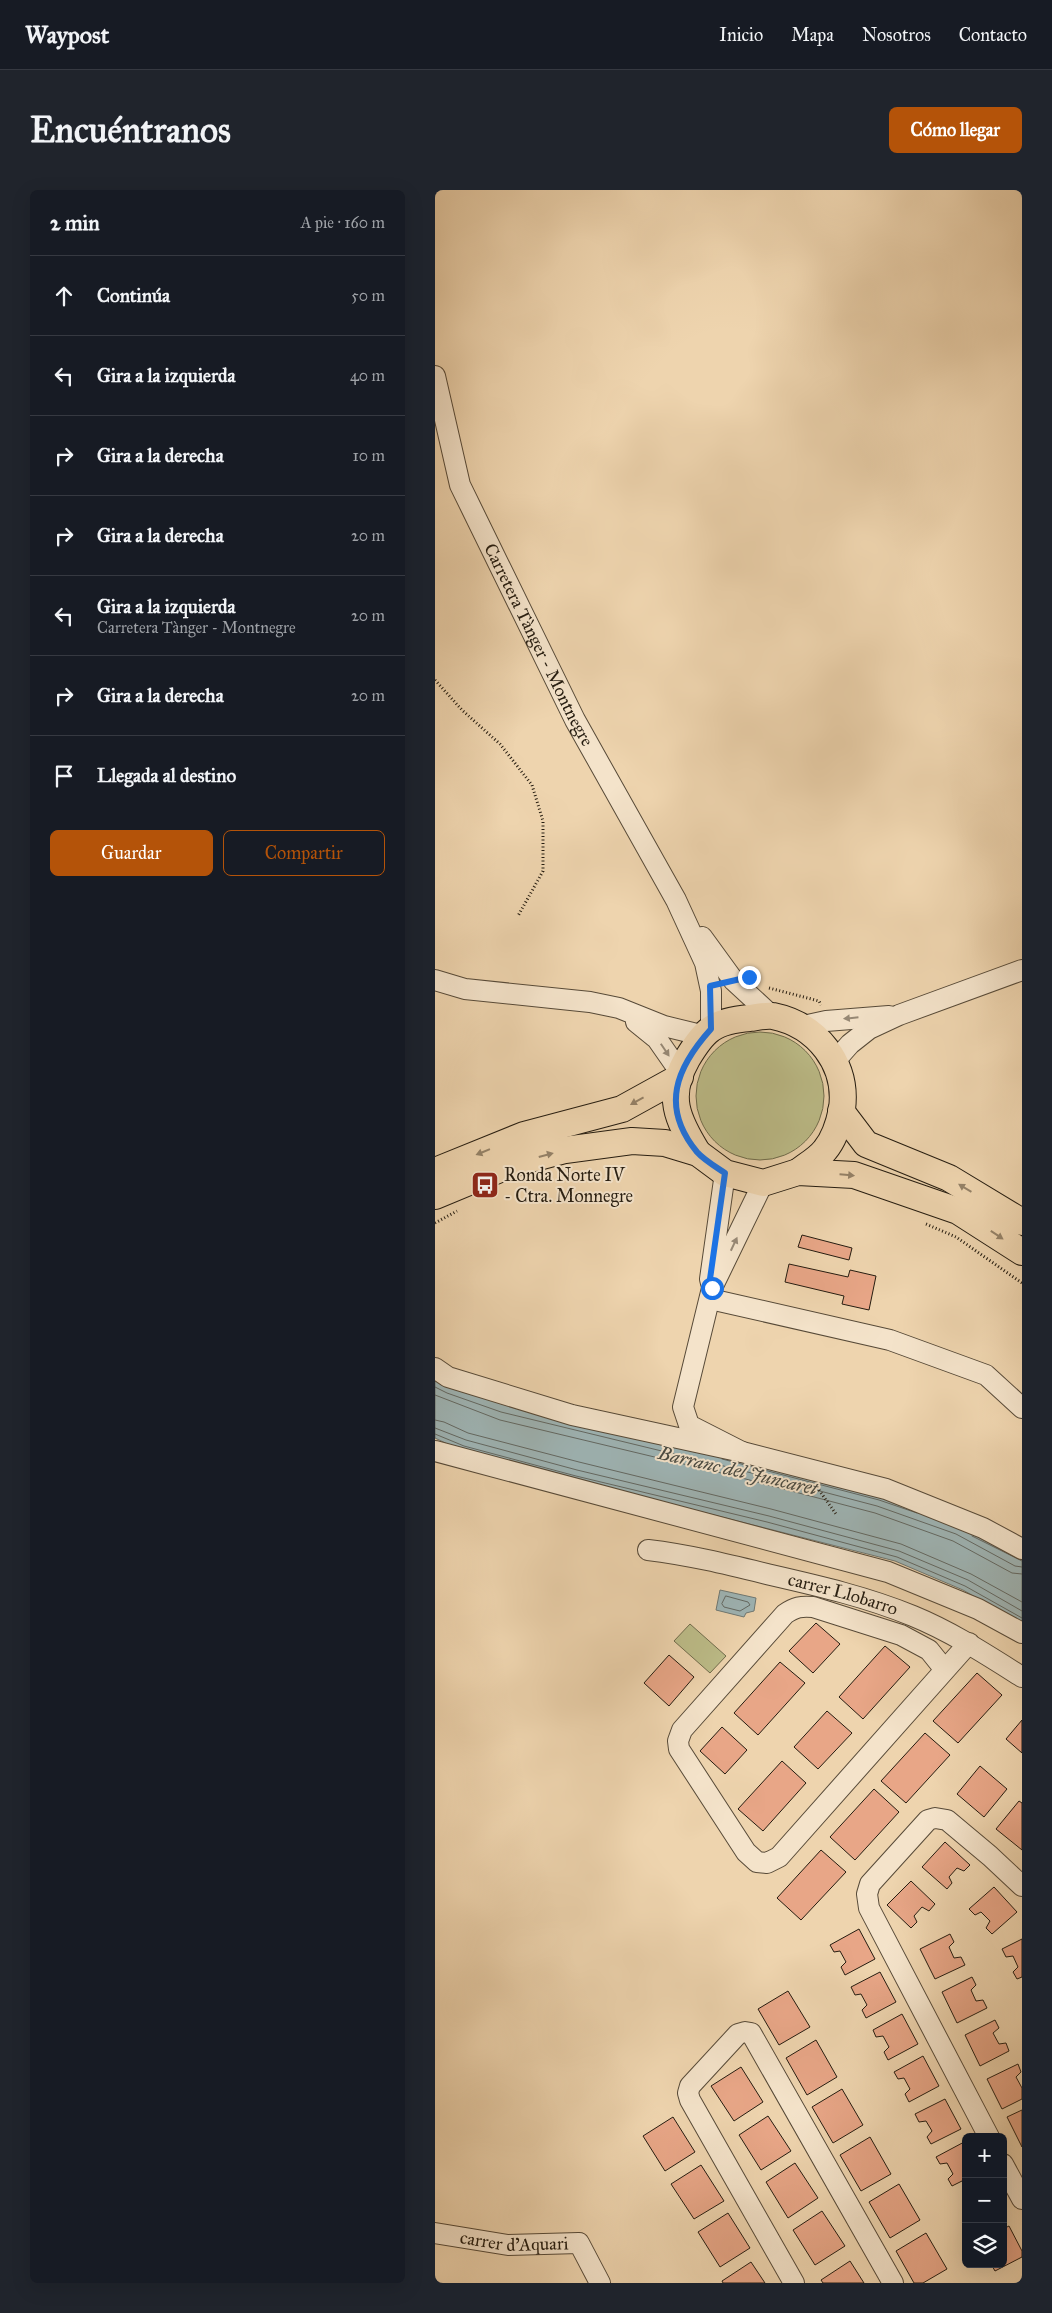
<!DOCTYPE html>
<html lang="es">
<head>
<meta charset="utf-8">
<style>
  body { margin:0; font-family:"IM FELL Great Primer",serif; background:#20242c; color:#f1f3f6 }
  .controls { position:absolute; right:15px; bottom:15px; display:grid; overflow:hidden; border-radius:8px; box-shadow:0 5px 20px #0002 }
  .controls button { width:45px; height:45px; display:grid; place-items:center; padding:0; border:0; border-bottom:1px solid #363941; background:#171b24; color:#f1f3f6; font:25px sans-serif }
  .stop { position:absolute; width:15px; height:15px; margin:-11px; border:4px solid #1a73e8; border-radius:50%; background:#fff }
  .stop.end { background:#1a73e8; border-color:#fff; box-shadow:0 1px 5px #0008 }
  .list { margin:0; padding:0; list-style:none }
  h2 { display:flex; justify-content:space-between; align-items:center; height:65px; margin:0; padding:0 20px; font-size:21px }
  h2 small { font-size:16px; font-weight:400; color:#9ea1a6 }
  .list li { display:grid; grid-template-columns:32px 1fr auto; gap:15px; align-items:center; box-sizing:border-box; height:80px; padding:0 20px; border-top:1px solid #363941 }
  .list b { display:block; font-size:19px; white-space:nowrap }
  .list p { margin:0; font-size:16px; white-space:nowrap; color:#9ea1a6 }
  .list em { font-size:16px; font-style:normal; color:#9ea1a6 }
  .actions { display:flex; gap:10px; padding:15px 20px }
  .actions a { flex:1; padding:11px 0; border:1px solid #b45309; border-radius:8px; text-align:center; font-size:18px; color:#b45309 }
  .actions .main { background:#b45309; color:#fff }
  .icon { flex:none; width:28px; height:28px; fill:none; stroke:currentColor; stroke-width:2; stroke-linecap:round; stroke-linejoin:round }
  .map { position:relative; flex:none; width:587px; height:2093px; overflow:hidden; border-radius:8px }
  header { display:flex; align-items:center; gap:30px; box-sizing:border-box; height:70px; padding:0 25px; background:#171b24; border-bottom:1px solid #363941 }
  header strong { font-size:24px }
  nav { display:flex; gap:28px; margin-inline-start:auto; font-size:18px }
  .intro { display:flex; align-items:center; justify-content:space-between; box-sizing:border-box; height:120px; padding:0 30px }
  h1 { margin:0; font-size:35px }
  .button { padding:12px 22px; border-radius:8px; background:#b45309; color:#fff; font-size:18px; font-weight:700 }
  main { display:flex; gap:30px; padding:0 30px }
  aside { flex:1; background:#171b24; border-radius:8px; box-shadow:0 5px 20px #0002 }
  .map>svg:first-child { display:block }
</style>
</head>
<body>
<header>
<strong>Waypost</strong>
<nav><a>Inicio</a><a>Mapa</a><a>Nosotros</a><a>Contacto</a></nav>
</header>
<div class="intro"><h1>Encuéntranos</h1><a class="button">Cómo llegar</a></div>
<main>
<aside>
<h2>2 min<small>A pie · 160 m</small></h2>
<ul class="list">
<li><svg class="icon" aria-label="ahead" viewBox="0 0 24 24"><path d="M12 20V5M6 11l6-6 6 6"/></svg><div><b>Continúa</b></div><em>50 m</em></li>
<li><svg class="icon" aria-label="left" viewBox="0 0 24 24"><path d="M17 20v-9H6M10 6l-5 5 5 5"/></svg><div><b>Gira a la izquierda</b></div><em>40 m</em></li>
<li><svg class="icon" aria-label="right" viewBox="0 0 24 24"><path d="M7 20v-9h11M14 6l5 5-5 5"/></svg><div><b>Gira a la derecha</b></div><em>10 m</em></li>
<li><svg class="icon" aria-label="right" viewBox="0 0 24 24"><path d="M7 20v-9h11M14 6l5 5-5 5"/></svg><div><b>Gira a la derecha</b></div><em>20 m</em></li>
<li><svg class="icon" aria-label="left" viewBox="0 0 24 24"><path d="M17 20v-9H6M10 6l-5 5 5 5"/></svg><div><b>Gira a la izquierda</b><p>Carretera Tànger - Montnegre</p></div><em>20 m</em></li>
<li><svg class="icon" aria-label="right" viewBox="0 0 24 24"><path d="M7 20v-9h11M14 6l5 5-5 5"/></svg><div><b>Gira a la derecha</b></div><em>20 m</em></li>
<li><svg class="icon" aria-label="arrive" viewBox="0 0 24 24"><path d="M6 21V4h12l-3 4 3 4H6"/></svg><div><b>Llegada al destino</b></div></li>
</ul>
<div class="actions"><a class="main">Guardar</a><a>Compartir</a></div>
</aside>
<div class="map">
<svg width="587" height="2093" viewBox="0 0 587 2093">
  <rect width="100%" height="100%" fill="#eed4ae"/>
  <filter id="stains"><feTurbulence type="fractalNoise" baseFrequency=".004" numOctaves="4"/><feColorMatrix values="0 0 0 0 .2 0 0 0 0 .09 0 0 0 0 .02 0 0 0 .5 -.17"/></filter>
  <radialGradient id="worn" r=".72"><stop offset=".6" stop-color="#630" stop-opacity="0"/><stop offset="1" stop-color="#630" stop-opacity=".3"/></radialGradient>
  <g fill="#bcbc88" stroke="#706c4c">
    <circle cx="325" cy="906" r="64"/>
    <path d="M255,1434L291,1466L275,1483L239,1451Z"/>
  </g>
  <g fill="#9eb5b6" stroke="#6e7874">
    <path d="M0,1183L446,1305L526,1334L587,1367V1434L528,1400L460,1371L27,1261L0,1248Z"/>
    <path d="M285,1400L321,1408L319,1421L311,1423L309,1427L281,1420Z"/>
  </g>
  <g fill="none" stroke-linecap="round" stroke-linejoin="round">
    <g stroke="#626863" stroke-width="1">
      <path d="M0,1197L12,1203L66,1222L305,1280L442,1316L521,1344L580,1376L587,1377"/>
      <path d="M0,1205L65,1230L303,1287L440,1323L518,1351L577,1383L587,1384"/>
      <path d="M0,1230L9,1232L33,1243L144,1272L336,1319L466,1354L536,1384L587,1412"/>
      <path d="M0,1238L31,1250L142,1280L334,1326L464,1361L533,1390L587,1421"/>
      <path d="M0,1244L29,1256L141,1286L332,1332L462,1367L530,1396L587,1428"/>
      <path d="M287,1269L444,1310L482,1323"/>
      <path d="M537,1346L587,1371"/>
      <path d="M291,1406L313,1412L315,1415L305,1421L289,1417L287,1414Z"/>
    </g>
  </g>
  <g fill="#e8a687" stroke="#251c10">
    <path d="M367,1045L417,1058L414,1070L363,1057Z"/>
    <path d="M354,1074L413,1087L415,1080L441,1086L434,1120L407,1114L409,1106L350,1092Z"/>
    <path d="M381,1433L405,1454L378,1483L354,1461Z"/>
    <path d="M450,1456L475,1477L428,1529L404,1507Z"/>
    <path d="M234,1465L259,1487L234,1516L209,1493Z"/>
    <path d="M345,1472L370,1493L323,1545L299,1523Z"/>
    <path d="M542,1483L567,1505L523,1553L498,1531Z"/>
    <path d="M392,1521L417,1543L383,1579L359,1557Z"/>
    <path d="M587,1530V1563L571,1549Z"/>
    <path d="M287,1537L312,1560L290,1584L265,1561Z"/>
    <path d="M490,1543L515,1565L471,1613L446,1591Z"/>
    <path d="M347,1571L371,1593L328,1641L303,1619Z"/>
    <path d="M545,1576L572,1599L549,1627L522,1604Z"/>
    <path d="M439,1599L464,1622L420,1670L395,1647Z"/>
    <path d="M584,1611L587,1613V1660L561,1639Z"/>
    <path d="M510,1652L535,1675L529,1681L522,1678L514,1687L517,1693L512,1699L487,1677Z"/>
    <path d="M386,1660L411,1682L366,1730L342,1708Z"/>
    <path d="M476,1691L500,1714L494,1721L487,1717L479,1726L482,1732L476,1738L452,1715Z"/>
    <path d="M559,1697L582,1722L557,1744L551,1738L555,1731L546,1722L540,1725L534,1719Z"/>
    <path d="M424,1739L440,1769L410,1785L406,1777L411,1772L405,1761L399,1762L395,1755Z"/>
    <path d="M515,1744L519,1752L514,1757L519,1768L526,1767L530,1775L500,1789L485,1759Z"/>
    <path d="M587,1749V1787L582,1789L578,1782L583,1777L578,1766L571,1767L567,1759Z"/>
    <path d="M445,1782L461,1812L431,1828L427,1820L432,1815L426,1804L420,1805L416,1797Z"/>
    <path d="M537,1787L541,1795L536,1800L541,1811L548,1810L552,1818L522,1833L507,1802Z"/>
    <path d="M353,1801L375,1837L344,1855L323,1819Z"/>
    <path d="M467,1824L483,1854L453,1870L449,1862L454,1857L448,1846L441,1847L438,1840Z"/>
    <path d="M560,1830L564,1838L558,1843L564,1854L571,1853L574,1861L545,1876L530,1845Z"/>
    <path d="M381,1850L402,1887L372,1905L351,1868Z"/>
    <path d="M488,1866L504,1896L474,1912L470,1904L475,1899L469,1888L463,1889L459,1882Z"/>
    <path d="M583,1874L586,1882L581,1887L587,1898V1909L567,1919L552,1889Z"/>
    <path d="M306,1877L328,1912L299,1931L276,1896Z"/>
    <path d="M407,1899L428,1935L398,1953L377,1917Z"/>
    <path d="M510,1909L526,1939L496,1954L492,1947L497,1941L491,1931L484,1932L480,1924Z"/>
    <path d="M587,1920V1957L572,1927Z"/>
    <path d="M333,1926L356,1961L326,1980L304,1945Z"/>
    <path d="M238,1927L260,1962L230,1981L208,1946Z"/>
    <path d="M435,1947L456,1984L426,2001L405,1965Z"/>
    <path d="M531,1951V1989L517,1996L513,1989L518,1984L512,1973L505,1974L501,1967Z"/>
    <path d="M360,1973L383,2008L353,2028L331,1992Z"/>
    <path d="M266,1975L289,2011L259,2029L236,1994Z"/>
    <path d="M464,1994L485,2030L455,2048L434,2012Z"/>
    <path d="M387,2021L410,2056L380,2075L358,2040Z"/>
    <path d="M293,2023L315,2058L285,2077L263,2042Z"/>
    <path d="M574,2036L587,2061V2067L560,2081L556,2074H568V2039Z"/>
    <path d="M491,2043L512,2079L488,2093H479L461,2061Z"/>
    <path d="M415,2071L429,2093H388L386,2090Z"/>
    <path d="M316,2072L330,2093H288L287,2091Z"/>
  </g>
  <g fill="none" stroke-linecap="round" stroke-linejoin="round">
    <g stroke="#574a38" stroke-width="22">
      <g id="minor">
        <path id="s1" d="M0,186L25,295L140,530L241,710L270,773L276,801V839"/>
        <path d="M267,747L299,791L337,826"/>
        <path d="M0,790L30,799L155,812L184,818L229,836L270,846"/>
        <path d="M201,832L222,849L245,882"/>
        <path d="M368,836L391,831L454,826"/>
        <path d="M399,872L415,854L434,839L464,825L587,780"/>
        <path d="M276,1093L275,1089L290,983"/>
        <path d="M275,1109L455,1150L551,1185L587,1218"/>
        <path d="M0,1178L13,1187L137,1225L307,1262L254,1235L248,1217L277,1098L328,993"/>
        <path d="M0,1261L453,1382L543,1419L587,1443"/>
        <path d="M307,1262L451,1299L548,1338L587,1359"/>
        <path id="s2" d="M213,1360C255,1365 295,1375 336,1385C384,1396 432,1407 478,1426C517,1442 552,1465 587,1487"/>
        <path d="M510,1480L494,1460L466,1445L378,1417C366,1416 360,1417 350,1424L247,1540L243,1551L244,1559L311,1662L322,1672L332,1673L344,1667L510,1480L534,1453"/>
        <path d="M554,1947L434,1718L432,1704L435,1694L493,1630L500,1628L512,1630L555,1666L587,1696"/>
        <path d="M568,1974L587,2009"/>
        <path id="s3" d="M0,2043L73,2055L144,2053L165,2093"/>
        <path d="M359,2093L255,1910L253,1903L255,1896L303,1844L310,1842L316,1843L458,2093"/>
      </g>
    </g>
    <g stroke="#251c10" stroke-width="28">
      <g id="major">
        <path d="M406,921L431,954L514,988L587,1032"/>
        <path d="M263,963C242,929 231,906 252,869C258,859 267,845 276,839C287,831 302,829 315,828C322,827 331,825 338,826C382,835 413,874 407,919C404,934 400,948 390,960C383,969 372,975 363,982"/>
        <path d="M0,981L89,945L187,919L245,887"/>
        <path d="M0,1006L77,974L130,960L197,951L230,953L263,963L290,983L328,993L363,982L419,985L523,1021L587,1062"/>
      </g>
    </g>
    <g stroke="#251c10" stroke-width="3" stroke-dasharray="1 2.5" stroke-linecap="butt">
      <path d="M0,490L27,520L65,554L97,595L108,631V681L83,726"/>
      <path d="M334,798L384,811L386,815"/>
      <path d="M0,1033L22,1021"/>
      <path d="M491,1034L521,1047L587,1093"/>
      <path d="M384,1300L401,1324"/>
    </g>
    <use href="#minor" stroke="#f4e3ca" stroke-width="20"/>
    <use href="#major" stroke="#eed4ae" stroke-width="26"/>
  </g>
  <defs><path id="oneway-solid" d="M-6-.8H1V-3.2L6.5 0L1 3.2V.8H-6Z" transform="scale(1.25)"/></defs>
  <g fill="#978976">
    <use href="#oneway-solid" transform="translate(416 828) rotate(174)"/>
    <use href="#oneway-solid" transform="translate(230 860) rotate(56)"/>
    <use href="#oneway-solid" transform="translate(299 1054) rotate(-65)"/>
  </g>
  <g fill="#948167">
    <use href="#oneway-solid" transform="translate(202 911) rotate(151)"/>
    <use href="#oneway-solid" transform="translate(48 962) rotate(158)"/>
    <use href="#oneway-solid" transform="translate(111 965) rotate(-15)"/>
    <use href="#oneway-solid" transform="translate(412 985) rotate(5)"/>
    <use href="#oneway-solid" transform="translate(530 998) rotate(-149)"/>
    <use href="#oneway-solid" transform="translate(562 1045) rotate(34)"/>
  </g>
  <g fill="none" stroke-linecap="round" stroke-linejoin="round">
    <path stroke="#1a73e8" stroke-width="6" d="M277,1098L275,1089L290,983C281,977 269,970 262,962C225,917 241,878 276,839L275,796L314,787"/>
  </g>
  <defs>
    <g id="bus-square" transform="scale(1.4375)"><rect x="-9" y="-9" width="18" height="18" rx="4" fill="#8f2418" stroke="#f4e3ca"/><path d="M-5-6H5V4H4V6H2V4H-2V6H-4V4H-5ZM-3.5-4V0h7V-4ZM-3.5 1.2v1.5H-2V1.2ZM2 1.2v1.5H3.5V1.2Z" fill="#fff"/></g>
  </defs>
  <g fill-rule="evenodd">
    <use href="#bus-square" x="50" y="995"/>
  </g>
  <g text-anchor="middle" stroke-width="4" stroke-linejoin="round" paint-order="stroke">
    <g font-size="18" fill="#251c10" stroke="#f4e3ca">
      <text dy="6" stroke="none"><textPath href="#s1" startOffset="290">Carretera Tànger - Montnegre</textPath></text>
      <text dy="6" stroke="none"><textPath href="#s2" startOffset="200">carrer Llobarro</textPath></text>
      <text dy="6" stroke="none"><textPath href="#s3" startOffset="80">carrer d'Aquari</textPath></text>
    </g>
    <g font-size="18" fill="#251c10" stroke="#f4e3ca" text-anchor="start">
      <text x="69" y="991">Ronda Norte IV<tspan x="69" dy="21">- Ctra. Monnegre</tspan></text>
    </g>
    <g font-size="19" font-style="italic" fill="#494a42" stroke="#f4e3ca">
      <text transform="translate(303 1280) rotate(13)" y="7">Barranc del Juncaret</text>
    </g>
  </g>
  <rect width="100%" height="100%" filter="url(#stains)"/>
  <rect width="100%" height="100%" fill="url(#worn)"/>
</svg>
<div class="controls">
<button>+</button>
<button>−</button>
<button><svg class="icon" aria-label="layers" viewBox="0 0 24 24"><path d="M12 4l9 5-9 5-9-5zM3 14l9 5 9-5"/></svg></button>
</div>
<div class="stop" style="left:277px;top:1098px"></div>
<div class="stop end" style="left:314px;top:787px"></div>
</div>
</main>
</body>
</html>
